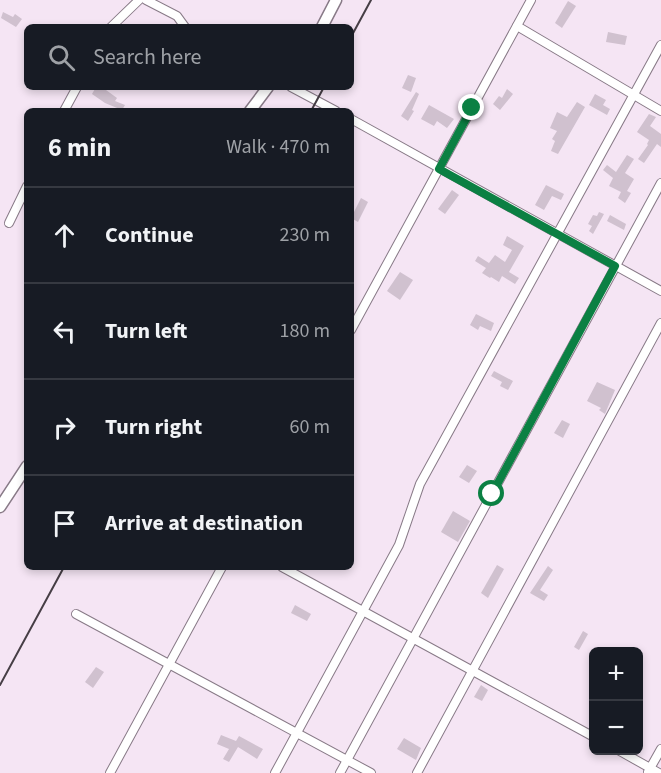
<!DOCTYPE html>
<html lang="en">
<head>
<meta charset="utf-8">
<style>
  body { margin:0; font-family:"Source Sans 3",sans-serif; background:#242831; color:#f1f3f6 }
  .controls { position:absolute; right:18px; bottom:18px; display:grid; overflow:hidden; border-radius:9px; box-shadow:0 3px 9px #0003 }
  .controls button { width:54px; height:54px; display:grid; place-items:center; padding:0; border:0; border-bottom:2px solid #363941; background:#171b24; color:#f1f3f6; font:30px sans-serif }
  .stop { position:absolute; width:18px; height:18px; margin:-14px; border:4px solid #0b8043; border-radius:50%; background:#fff }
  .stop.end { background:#0b8043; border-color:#fff; box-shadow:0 2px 6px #0008 }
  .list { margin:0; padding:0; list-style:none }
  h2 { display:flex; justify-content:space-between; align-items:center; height:78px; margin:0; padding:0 24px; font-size:26px }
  h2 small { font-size:20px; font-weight:400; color:#9ea1a6 }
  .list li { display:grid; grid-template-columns:39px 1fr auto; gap:18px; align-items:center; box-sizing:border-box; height:96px; padding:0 24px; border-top:2px solid #363941 }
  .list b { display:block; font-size:22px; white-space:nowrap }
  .list em { font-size:20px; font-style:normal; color:#9ea1a6 }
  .icon { flex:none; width:33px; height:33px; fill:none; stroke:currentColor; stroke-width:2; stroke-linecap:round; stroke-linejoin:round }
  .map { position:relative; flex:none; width:661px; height:773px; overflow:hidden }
  .search { position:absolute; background:#171b24; box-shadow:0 3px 9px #0003; left:24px; top:24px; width:330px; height:66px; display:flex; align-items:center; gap:15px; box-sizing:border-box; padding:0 21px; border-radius:9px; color:#9ea1a6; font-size:22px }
  .panel { position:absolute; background:#171b24; box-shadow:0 3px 9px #0003; left:24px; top:108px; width:330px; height:462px; border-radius:9px }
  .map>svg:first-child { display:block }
</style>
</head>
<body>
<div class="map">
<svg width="661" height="773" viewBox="0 0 661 773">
  <rect width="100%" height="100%" fill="#f5e5f4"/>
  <g fill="#d0c1cf">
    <path d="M568,1L576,6L562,28L555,23Z"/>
    <path d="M3,12L13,17L15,14L22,19L16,27L1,18Z"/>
    <path d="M608,32L627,36L625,45L606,42Z"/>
    <path d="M408,75L416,78L411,92L402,88Z"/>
    <path d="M96,87H108L106,90L117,98L115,101L125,105L122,110L105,103L92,94Z"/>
    <path d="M507,89L513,94L500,110L493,104L499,96L502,98Z"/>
    <path d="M416,92L419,94L412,110L414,111L408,121L401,116Z"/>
    <path d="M595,94L606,100L603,105L610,109L607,115L589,105Z"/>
    <path d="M577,102L585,107L558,154L551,151L555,141L552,139L557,131L550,128L557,112L567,117Z"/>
    <path d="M429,105L454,119L447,128L437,121L434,126L421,119Z"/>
    <path d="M649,114L656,117L650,126L661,134V147L657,144L644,163L638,159L648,145L647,144L649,140L637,132Z"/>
    <path d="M627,155L634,159L625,173L634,179L627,191L631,193L625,203L618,198L621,192L609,186L613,178L603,170L607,165L616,172Z"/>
    <path d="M546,185L564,194L561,200L552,196L544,210L535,205Z"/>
    <path d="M452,190L459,195L445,214L438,209Z"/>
    <path d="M361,198L368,202L358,222L351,218Z"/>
    <path d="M599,212L604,214L593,234L589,231L592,226L588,224L593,215L597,216Z"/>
    <path d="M610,215L626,224L624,230L607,221Z"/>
    <path d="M507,236L524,246L509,272L519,278L515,284L502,276L499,282L491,277L490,278L482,273L486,268L475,261L478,256L489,263L495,255L505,262L512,250L503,245Z"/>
    <path d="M400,272L413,280L400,300L387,291Z"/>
    <path d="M476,314L494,323L491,331L480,326L478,330L470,325Z"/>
    <path d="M494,371L513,381L508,390L500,386L502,382L491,376Z"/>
    <path d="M597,382L615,390L605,414L599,410L601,408L587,401Z"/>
    <path d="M562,420L570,424L563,438L554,433Z"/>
    <path d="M467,465L477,471L469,483L459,477Z"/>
    <path d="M453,511L470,521L458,542L441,532Z"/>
    <path d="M497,565L504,569L488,598L481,593Z"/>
    <path d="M548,566L553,570L540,590L548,595L544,601L530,593Z"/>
    <path d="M295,605L311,614L307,621L291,613Z"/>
    <path d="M583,631L588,634L579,650L574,647Z"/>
    <path d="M96,667L104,672L93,688L85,682Z"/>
    <path d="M481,685L488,690L482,701L474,697Z"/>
    <path d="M221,735L236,741L239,736L263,749L257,759L238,747L229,762L223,759L229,749L217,744Z"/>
    <path d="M404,738L421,748L416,760L397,749Z"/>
  </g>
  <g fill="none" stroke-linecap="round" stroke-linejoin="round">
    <g stroke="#887a87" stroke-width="10">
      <g id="minor">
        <path d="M146,0L177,16L185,27"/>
        <path d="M517,26L661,111"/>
        <path d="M111,27L139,0"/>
        <path d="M291,87L336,111"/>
        <path d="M64,111L77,87"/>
        <path d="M351,119L661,291"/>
        <path d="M9,223L27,186"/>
        <path d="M351,330L531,0"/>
        <path d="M282,567L594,737"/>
        <path d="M76,614L371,773"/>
        <path d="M618,750L659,773"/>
        <path d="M648,772L661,749"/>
        <path d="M110,773L222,567"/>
        <path d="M275,773L399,545L420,484L661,45"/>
        <path d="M340,773L661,183"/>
        <path d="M417,773L661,323"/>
      </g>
    </g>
    <g stroke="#887a87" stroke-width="13">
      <g id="tertiary">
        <path d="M322,27L336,0"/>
        <path d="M250,111L268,87"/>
        <path d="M0,507L27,466"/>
      </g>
    </g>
    <use href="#minor" stroke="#fff" stroke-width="8"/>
    <use href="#tertiary" stroke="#fff" stroke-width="10"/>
    <g stroke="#463e45" stroke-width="2">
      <path d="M351,37L371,0"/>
      <path d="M311,111L324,87"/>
      <path d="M0,685L64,567"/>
    </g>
  </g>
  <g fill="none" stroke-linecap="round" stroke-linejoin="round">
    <path stroke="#0b8043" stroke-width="8" d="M472,108L439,169L615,266L492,494"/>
  </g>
</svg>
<div class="controls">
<button>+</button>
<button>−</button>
</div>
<div class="stop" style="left:492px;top:494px"></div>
<div class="stop end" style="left:472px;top:108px"></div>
<div class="search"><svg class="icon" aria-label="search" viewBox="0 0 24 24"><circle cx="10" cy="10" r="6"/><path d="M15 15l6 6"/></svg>Search here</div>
<section class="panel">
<h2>6 min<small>Walk · 470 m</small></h2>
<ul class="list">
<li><svg class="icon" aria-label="ahead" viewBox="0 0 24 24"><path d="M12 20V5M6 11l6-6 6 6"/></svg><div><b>Continue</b></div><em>230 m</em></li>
<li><svg class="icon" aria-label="left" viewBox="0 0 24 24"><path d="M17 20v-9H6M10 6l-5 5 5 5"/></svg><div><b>Turn left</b></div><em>180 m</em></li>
<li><svg class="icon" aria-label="right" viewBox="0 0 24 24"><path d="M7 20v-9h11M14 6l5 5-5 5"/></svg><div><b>Turn right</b></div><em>60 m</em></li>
<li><svg class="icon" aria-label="arrive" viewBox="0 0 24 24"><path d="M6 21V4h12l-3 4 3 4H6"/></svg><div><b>Arrive at destination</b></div></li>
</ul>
</section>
</div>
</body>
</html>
